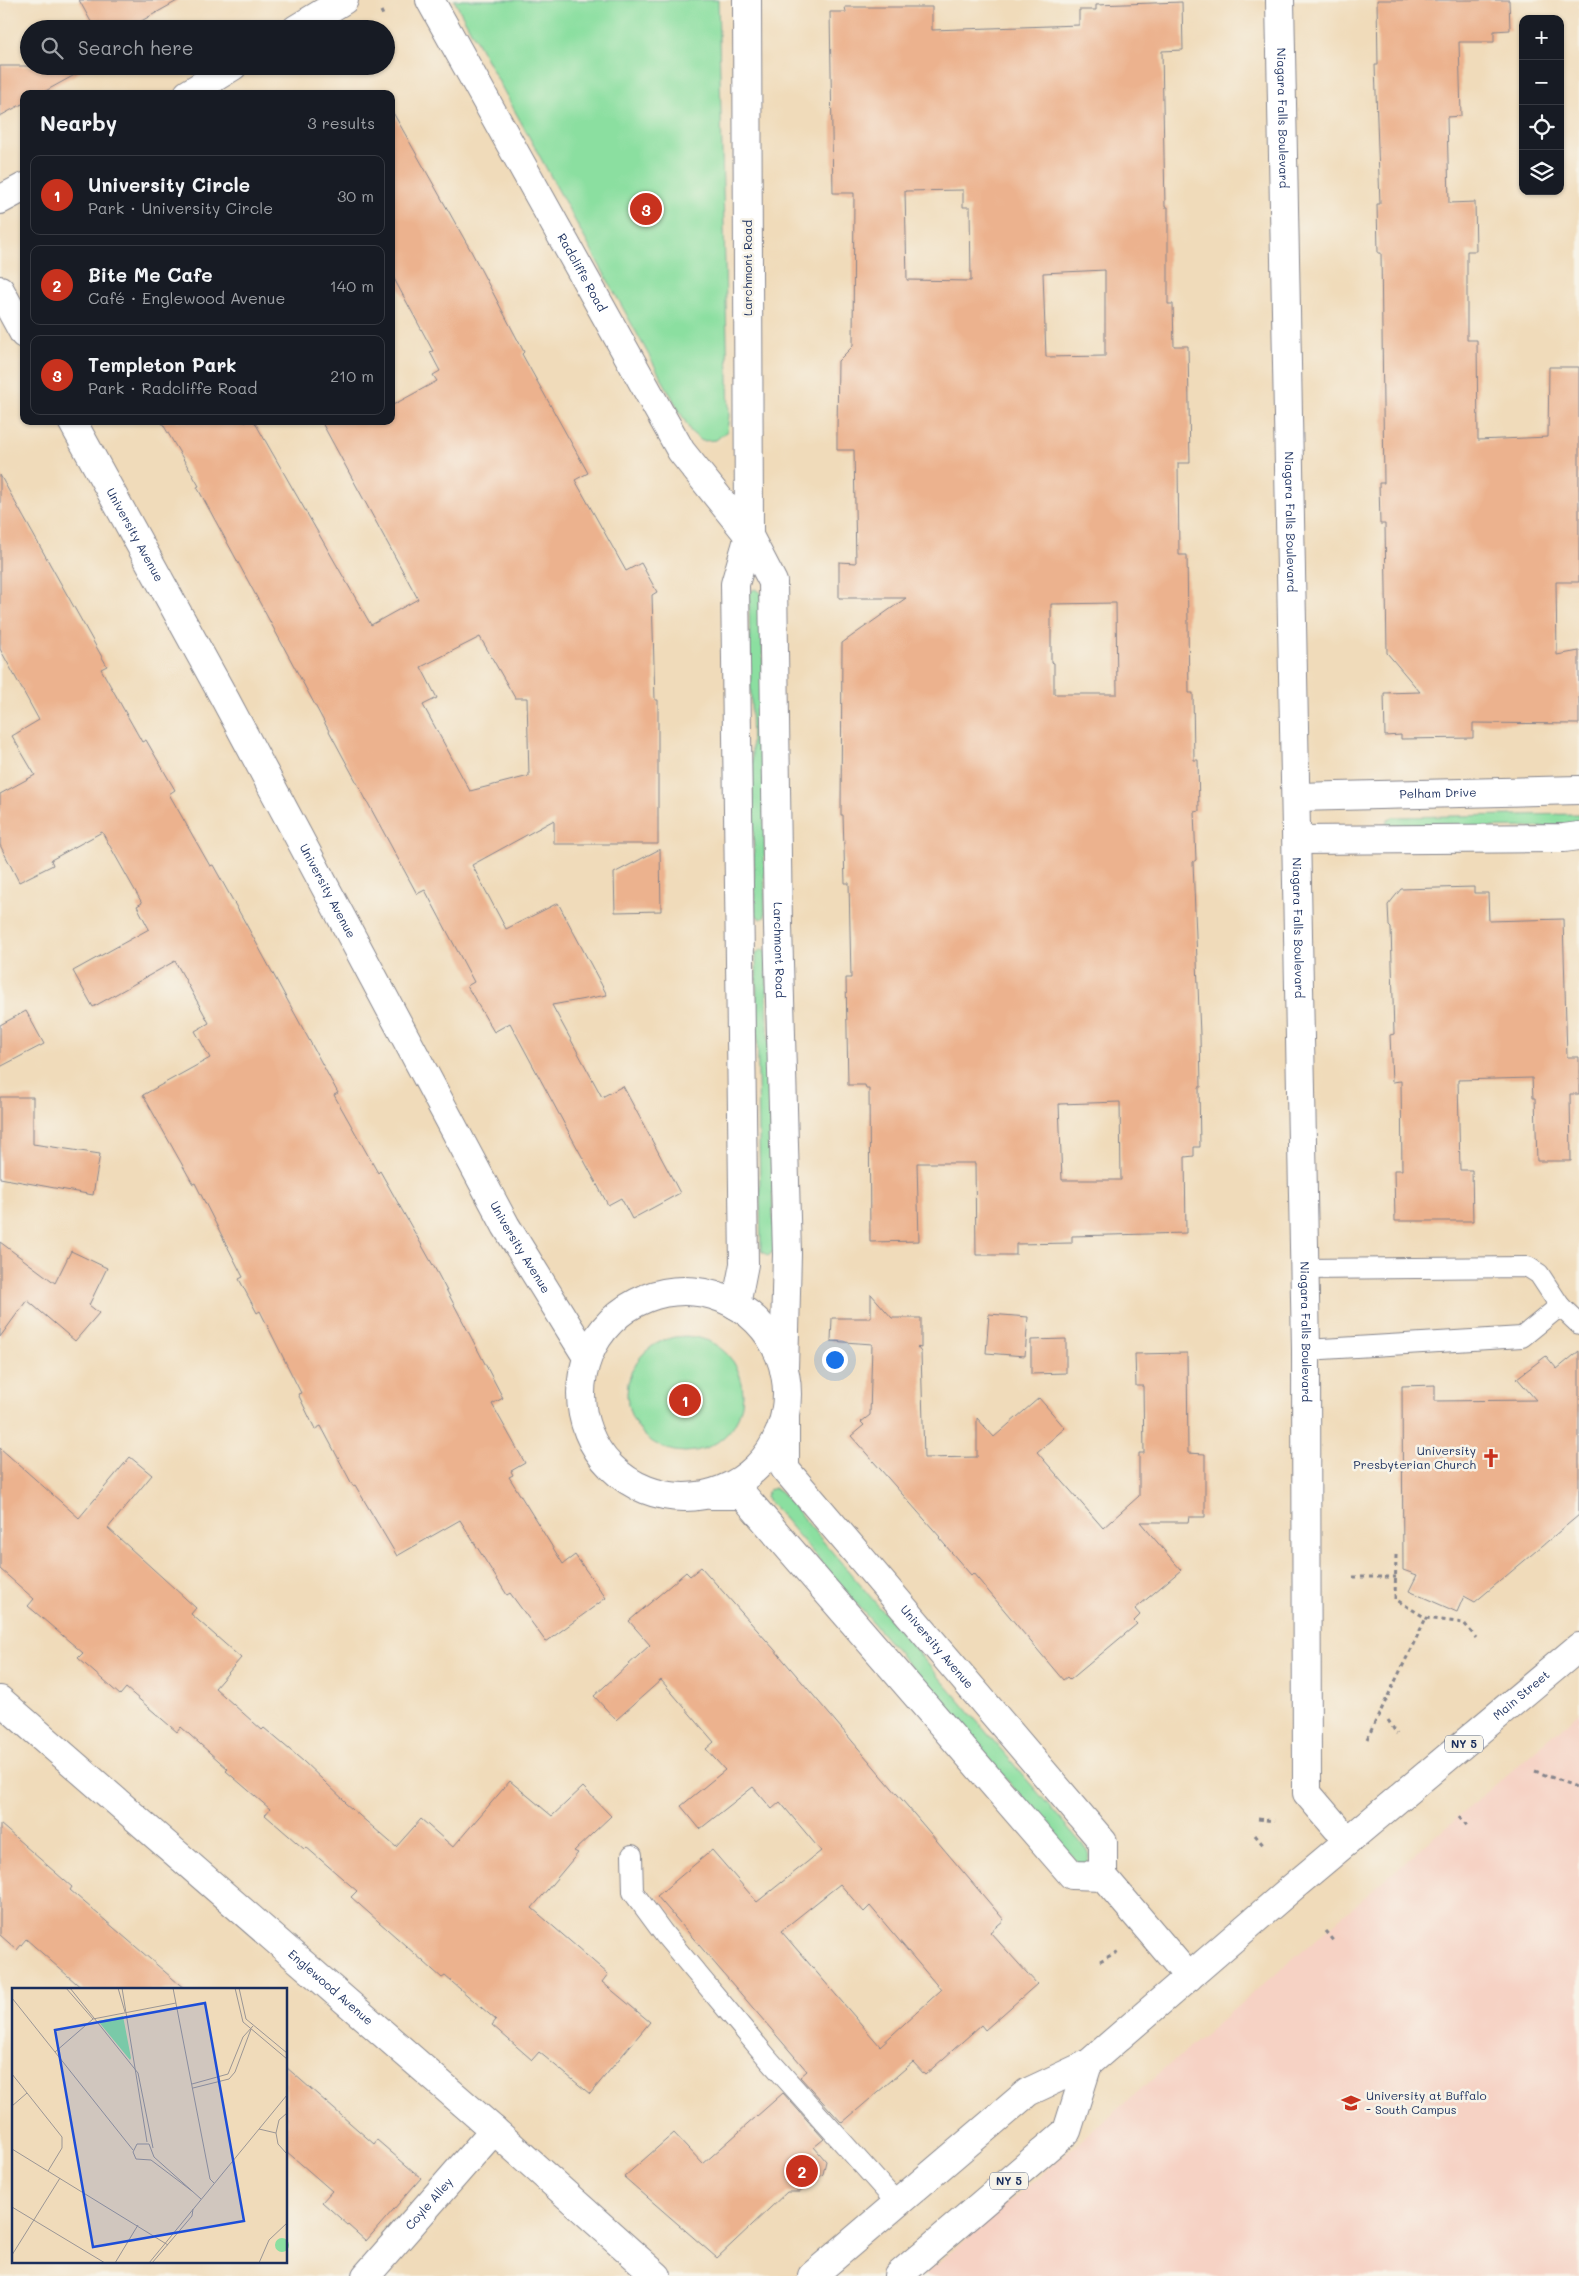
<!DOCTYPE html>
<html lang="en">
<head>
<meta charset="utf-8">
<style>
  body { margin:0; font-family:Mali,sans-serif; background:#242831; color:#f1f3f6 }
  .controls { position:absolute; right:15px; top:15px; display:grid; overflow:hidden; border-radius:10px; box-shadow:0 1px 4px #0004 }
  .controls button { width:45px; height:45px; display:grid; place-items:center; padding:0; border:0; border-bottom:1px solid #363941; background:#171b24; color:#f1f3f6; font:25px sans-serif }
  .you { position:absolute; left:834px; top:1359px; width:18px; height:18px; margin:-12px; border:4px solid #fff; border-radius:50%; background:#1a73e8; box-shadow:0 0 0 8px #1a73e833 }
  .badge { display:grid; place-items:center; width:32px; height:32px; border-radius:50%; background:#c8321e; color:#fff; font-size:16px; font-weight:700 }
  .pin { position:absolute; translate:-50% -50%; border:2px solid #fff; box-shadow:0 1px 5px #0006 }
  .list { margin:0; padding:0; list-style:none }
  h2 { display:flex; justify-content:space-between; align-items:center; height:65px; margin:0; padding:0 20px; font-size:21px }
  h2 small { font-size:16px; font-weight:400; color:#9ea1a6 }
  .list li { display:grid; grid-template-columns:32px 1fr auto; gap:15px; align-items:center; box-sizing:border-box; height:80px; margin:0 10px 10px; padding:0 10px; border:1px solid #363941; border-radius:10px }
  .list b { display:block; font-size:19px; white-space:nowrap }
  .list p { margin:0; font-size:16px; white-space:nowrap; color:#9ea1a6 }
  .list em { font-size:16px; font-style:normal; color:#9ea1a6 }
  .icon { flex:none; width:28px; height:28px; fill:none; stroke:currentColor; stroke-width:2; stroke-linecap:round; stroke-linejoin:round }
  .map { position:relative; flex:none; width:1579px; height:2276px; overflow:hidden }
  .search { position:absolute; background:#171b24; box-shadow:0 1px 4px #0004; left:20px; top:20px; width:375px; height:55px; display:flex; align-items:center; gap:12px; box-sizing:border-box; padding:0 18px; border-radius:28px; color:#9ea1a6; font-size:19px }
  .panel { position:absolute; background:#171b24; box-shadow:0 1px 4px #0004; left:20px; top:90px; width:375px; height:335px; border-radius:10px }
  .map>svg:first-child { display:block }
</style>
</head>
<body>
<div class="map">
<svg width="1579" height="2276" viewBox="0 0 1579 2276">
  <rect width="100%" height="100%" fill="#f7f3e8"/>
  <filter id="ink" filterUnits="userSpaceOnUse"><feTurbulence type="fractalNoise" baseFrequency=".02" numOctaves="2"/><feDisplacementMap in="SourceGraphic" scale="10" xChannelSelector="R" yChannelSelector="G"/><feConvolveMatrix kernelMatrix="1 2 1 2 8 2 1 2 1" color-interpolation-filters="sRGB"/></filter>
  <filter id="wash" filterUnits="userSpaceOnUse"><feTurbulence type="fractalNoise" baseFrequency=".0096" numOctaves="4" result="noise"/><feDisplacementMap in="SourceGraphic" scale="20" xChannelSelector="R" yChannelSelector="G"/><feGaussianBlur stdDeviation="1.12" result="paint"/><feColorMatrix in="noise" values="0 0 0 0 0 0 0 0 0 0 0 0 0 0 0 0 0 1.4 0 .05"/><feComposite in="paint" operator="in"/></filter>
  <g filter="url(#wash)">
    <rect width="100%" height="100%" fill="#f0dbba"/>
    <path fill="#f6d2c4" d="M1579,1713V2276H923L1459,1816Z"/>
    <g fill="#8bdfa0" stroke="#53877f">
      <path d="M454,0H718L729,416L727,431L716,440L702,441L691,432Z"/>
      <path d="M755,589L762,594L765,917L761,919L755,914L749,594L751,591Z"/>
      <path d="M1579,814V827L1388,828L1386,823L1388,819L1393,817Z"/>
      <path d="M762,949L766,951L774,1251L768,1256L761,1251L756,954Z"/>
      <circle cx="685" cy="1394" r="58"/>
      <path d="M774,1488L780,1491L1087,1850L1089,1856L1087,1862L1081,1863L1076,1861L769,1501L766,1496L769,1490Z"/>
    </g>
    <g id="blocks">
      <g fill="#ecb28e" fill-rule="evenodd">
        <path d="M79,0H179L127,29H95Z"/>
        <path d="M1377,0H1509L1510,30L1494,31V42H1459L1461,116L1447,117L1449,203L1475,202L1476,251H1467V340H1477L1478,440L1548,437L1549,367H1579V582H1556L1557,655L1579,651V724L1473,723V738L1401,739V735L1385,736L1384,693L1420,692L1387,653L1385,524H1380L1379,483H1384L1381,253H1378L1377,204H1380L1375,65H1378Z"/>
        <path d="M1182,2L1183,50L1162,51L1165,207H1168V304H1173L1174,346H1188L1190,463H1178L1179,555H1187L1189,693H1193L1194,760H1198L1199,811L1194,812L1196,860L1193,862L1200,1035L1201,1087H1199L1200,1147H1194V1156L1185,1157L1186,1233L1072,1236V1243L1016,1244V1255H976L975,1163H917L919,1241L870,1242L869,1089H866L865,1085H848L846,978H851L849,883H845L843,815H841L842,643L906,598H839V562L856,563L854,450H837V429L838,361L853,346L854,193H833L830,12H846L845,7H932V30L1079,25V10H1096V5ZM963,190V207H970L971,281L907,280L905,191ZM1105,270V356L1046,357L1043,273ZM1116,603L1117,694H1054V663L1051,662V604ZM1120,1102L1121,1180H1062L1059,1104Z"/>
        <path d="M0,66H91L40,94H24V103L0,116Z"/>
        <path d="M391,109L471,251L524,352L522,354L588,473L575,480L626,571L641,563L657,592L652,595L655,700H658V844H554V820L472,865L506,929L558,903L607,995L552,1005L602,1097L623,1086L680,1193L632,1219L621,1198L608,1205L510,1023L494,1032L467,986L474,982L425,890L417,894L227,542L197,487L199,486L161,421H254L371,625L418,599L321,421H391V406L437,381L433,375L440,371L430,352L433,351L391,273ZM480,637L515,698H527L529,776L470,791L423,705L437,698L421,667Z"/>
        <path d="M0,475L107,666L101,669L142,742L146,740L175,790L169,794L210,866L213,865L246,924L338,1093L334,1095L378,1173L380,1171L438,1274L503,1398L492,1404L525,1463L511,1471L513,1475L509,1477L563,1564L575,1555L606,1598L546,1642L510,1593L507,1595L460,1520L397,1556L355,1485L353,1486L321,1426L315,1429L298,1394L301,1393L260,1311L257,1313L239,1279L243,1277L195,1183L193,1184L143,1095L210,1058L195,1031L209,1023L175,961L93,1007L73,971L149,929L137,906L142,903L102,832L51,860L53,865L19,882L0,845V794L35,775L12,736L39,720L0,649Z"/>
        <path d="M660,849L661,911L615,912L614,873Z"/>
        <path d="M1474,887V893H1488L1489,921L1563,919L1567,1057H1579V1094H1570L1571,1161H1537L1535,1098H1533L1532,1078L1458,1080L1460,1170H1472L1473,1221H1395L1394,1170H1402L1401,1081L1392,1082L1390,1035L1394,1034L1391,928L1389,926L1388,905L1401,889Z"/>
        <path d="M26,1011L44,1044L0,1067V1025Z"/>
        <path d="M0,1097H33V1144L100,1154L93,1195L0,1178Z"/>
        <path d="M0,1242L55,1283L71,1251L107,1268L89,1305L99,1313L75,1341L27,1300L0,1337Z"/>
        <path d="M871,1294L892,1318H921V1348L917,1347L921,1352L924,1458L977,1457V1418L994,1437L1039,1398L1065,1428L1037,1452L1103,1528L1139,1496V1453H1144L1143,1386H1136L1135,1354L1187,1353L1188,1453L1205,1454V1517H1189L1188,1522H1140L1181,1570L1135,1609L1140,1615L1134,1621L1137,1624L1070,1680L1067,1677L1063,1680L973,1573L971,1575L939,1538L940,1537L851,1436L864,1425L861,1422L870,1415L872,1344L831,1341L832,1318H871Z"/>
        <path d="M989,1314L1028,1317L1025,1356L986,1353Z"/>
        <path d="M1066,1339V1373L1031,1374V1340Z"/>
        <path d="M1579,1351V1515L1475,1602L1464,1596L1457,1612L1409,1591L1417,1575L1403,1570L1402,1386L1435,1385V1401L1536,1400L1517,1378L1546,1356L1557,1369Z"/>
        <path d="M0,1448L79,1518L130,1457L152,1475L108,1528L196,1608L191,1614L241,1658L215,1688L262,1730L264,1728L303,1761L346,1802L345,1803L396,1847L421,1819L453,1847L510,1781L552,1816L583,1787L611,1816L574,1851L578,1853L532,1908L608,1974L602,1982L650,2022L590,2094L539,2052L532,2060L492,2025L496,2020L445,1976L442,1978L351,1897L357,1891L306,1847L304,1849L265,1815L270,1809L226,1771L228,1769L181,1727L177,1732L126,1688L120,1695L78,1658L83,1653L28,1606L34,1599L0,1569Z"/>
        <path d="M701,1567L774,1649L1004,1920L990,1932L1037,1984L985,2030L981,2025L925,2075L913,2062L842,2123L800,2077L807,2071L657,1896L712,1850L757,1902L821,1851L780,1802L772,1809L753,1787L700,1829L681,1806L725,1770L706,1749L714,1742L661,1680L616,1720L594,1696L650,1645L629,1621L686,1572L690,1576ZM840,1884L864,1912L870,1906L941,1990L880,2046L781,1931Z"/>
        <path d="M0,1824L72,1887L70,1890L186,1990H84L26,1939L17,1950L0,1935Z"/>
        <path d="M286,2067L374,2144L377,2140L421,2178L366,2241L322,2202L332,2191L286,2151Z"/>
        <path d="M783,2093L824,2139L814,2147L826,2161L823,2174L800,2192H787L717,2258L624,2177L674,2133L703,2164Z"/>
      </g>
    </g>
  </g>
  <g filter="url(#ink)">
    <use href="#blocks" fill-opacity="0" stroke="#86858c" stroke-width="1"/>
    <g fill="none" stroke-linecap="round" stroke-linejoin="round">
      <g stroke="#86858c" stroke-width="22">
        <g id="service">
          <path d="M1303,1269L1528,1267L1539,1274L1560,1306"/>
          <path d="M1306,1350L1522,1337L1560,1306L1579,1324"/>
          <path d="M632,1855L633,1892L664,1934L770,2061L896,2202"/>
        </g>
      </g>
      <g stroke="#86858c" stroke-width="30">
        <g id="minor">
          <path id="s1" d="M430,0L681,451L749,536L773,582L778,926L787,1254L784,1369"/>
          <path id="s2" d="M1280,0L1306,1350L1307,1793L1348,1841"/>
          <path d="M296,29L344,0"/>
          <path d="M188,94L233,66"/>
          <path d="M0,200L24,187"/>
          <path d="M0,290L24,334"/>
          <path id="s3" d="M72,421L226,701L506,1226L587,1357"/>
          <path id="s4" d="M1297,797L1579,790"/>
          <path d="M1298,840L1564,838L1579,836"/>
          <circle cx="684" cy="1394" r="103"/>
          <path d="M736,1305L744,1264L735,584L749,536L747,0"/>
          <path id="s5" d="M785,1413V1469L1103,1842V1876L1189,1977"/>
          <path d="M711,1495H743L1072,1875L1103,1876"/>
          <path id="s6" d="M0,1700L494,2130L657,2276"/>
          <path id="s7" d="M366,2276L494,2130"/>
        </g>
      </g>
      <g stroke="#86858c" stroke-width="30">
        <g id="primary">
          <path id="s8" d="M812,2276L1028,2092L1088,2064L1293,1887L1579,1647"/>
          <path d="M898,2276L1067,2131L1088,2064"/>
        </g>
      </g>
      <g stroke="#86858c" stroke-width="3" stroke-dasharray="4 4" stroke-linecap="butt">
        <path d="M381,11L384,17"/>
        <path d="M1396,1555L1395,1599L1426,1618L1464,1623L1476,1638"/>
        <path d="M1353,1577H1396"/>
        <path d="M1388,1720L1397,1734"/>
        <path d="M1367,1739L1426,1618"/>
        <path d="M1535,1771L1579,1788"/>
        <path d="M1459,1816L1469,1828"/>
        <path d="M1258,1819L1274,1821"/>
        <path d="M1255,1835L1264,1846"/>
        <path d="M1325,1931L1335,1943"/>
        <path d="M1100,1961L1121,1950"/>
      </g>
      <use href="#service" stroke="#fff" stroke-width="20"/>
      <use href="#minor" stroke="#fff" stroke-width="28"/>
      <use href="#primary" stroke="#fff" stroke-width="28"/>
    </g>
  </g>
  <defs>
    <g id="church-bare" transform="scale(1.5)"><path d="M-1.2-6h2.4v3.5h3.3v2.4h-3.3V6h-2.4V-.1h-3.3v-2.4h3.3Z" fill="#c8321e" stroke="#f7f3e8" stroke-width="2.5" paint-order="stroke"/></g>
    <g id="university-bare" transform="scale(1.5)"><path d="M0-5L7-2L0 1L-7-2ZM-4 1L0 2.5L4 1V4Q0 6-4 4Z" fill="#c8321e" stroke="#f7f3e8" stroke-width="2.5" paint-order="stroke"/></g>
  </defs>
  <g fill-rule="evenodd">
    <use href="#church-bare" x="1491" y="1458"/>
    <use href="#university-bare" x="1351" y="2103"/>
  </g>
  <g text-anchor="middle" stroke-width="5" stroke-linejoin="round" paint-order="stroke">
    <g fill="#f7f3e8" stroke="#5d6a87" stroke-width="1">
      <rect x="1445" y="1735.5" width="38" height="17" rx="4"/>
      <rect x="990" y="2172.5" width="38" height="17" rx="4"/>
    </g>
    <g font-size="11" font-weight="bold" fill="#1b2f5e">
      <text x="1464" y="1748">NY 5</text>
      <text x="1009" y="2185">NY 5</text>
    </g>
    <g font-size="12" fill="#1b2f5e" stroke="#f7f3e8">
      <text dy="4" stroke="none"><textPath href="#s2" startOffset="118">Niagara Falls Boulevard</textPath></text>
      <text transform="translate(748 268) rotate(-90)" y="4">Larchmont Road</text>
      <text dy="4" stroke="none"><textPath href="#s1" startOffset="312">Radcliffe Road</textPath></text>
      <text dy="4" stroke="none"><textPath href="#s2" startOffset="522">Niagara Falls Boulevard</textPath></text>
      <text dy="4" stroke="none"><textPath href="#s3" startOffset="130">University Avenue</textPath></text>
      <text dy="4" stroke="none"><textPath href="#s4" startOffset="141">Pelham Drive</textPath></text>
      <text dy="4" stroke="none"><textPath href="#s3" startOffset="535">University Avenue</textPath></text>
      <text dy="4" stroke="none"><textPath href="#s2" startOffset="928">Niagara Falls Boulevard</textPath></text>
      <text dy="4" stroke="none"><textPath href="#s1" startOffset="1045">Larchmont Road</textPath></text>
      <text dy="4" stroke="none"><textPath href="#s3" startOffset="940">University Avenue</textPath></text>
      <text dy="4" stroke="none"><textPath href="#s2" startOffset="1332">Niagara Falls Boulevard</textPath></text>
      <text dy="4" stroke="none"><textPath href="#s5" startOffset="290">University Avenue</textPath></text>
      <text dy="4" stroke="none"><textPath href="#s8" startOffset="919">Main Street</textPath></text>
      <text dy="4" stroke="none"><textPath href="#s6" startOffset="438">Englewood Avenue</textPath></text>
      <text dy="4" stroke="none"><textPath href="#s7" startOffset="96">Coyle Alley</textPath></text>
    </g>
    <g font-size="12" fill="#1b2f5e" stroke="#f7f3e8" text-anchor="end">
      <text x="1476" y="1455">University<tspan x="1476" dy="14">Presbyterian Church</tspan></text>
      <text x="1366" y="2100" text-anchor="start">University at Buffalo<tspan x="1366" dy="14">- South Campus</tspan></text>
    </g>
  </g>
  <g transform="translate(12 1988)">
    <rect width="275" height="275" fill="#f0dbba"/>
    <path d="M111,28L119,70L118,72L86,33ZM263 257a7 7 0 1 1 14 0a7 7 0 1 1-14 0Z" fill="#8bdfa0"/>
    <path fill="none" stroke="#9b9695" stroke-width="1" d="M54,0L81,31M58,0L126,85L141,160M106,0L113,24M110,0L135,154M161,0L198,191L202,195M223,0L231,34L275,71M227,0L234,31L275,65M0,10L121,162M43,64L81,31L164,15M0,86L50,149V160L36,183M180,96L216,86L231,49L241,38M181,100L217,91L223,84L239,41M0,118L15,105M275,125L267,132L264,145L266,156L275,166M247,141L264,145M0,161L156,257M180,203L139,172L124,171L121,164L125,156H137L142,169L189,211M0,219L93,275M0,267L48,190M103,275L126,237M137,275L275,107M140,275L180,228L181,221M247,275L257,252L275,235"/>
    <path fill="#1d4ed8" fill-opacity="0.15" stroke="#1d4ed8" stroke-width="2.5" d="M193,15L232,233L81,259L43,42Z"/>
    <rect width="275" height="275" fill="none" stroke="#1b2f5e" stroke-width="2.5"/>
  </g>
</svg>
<div class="controls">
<button>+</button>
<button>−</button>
<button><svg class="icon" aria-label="locate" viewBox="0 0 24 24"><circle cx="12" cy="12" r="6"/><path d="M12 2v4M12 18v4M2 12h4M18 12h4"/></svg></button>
<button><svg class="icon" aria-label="layers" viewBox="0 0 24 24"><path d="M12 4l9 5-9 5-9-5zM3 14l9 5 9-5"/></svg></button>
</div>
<div class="you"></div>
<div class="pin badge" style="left:685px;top:1400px">1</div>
<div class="pin badge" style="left:802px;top:2171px">2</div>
<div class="pin badge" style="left:646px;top:209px">3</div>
<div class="search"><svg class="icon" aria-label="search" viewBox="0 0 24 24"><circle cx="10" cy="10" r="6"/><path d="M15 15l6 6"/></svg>Search here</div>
<section class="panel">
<h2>Nearby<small>3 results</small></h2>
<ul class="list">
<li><span class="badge">1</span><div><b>University Circle</b><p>Park · University Circle</p></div><em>30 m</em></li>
<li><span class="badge">2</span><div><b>Bite Me Cafe</b><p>Café · Englewood Avenue</p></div><em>140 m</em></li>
<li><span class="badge">3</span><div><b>Templeton Park</b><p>Park · Radcliffe Road</p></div><em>210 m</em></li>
</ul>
</section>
</div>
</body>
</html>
